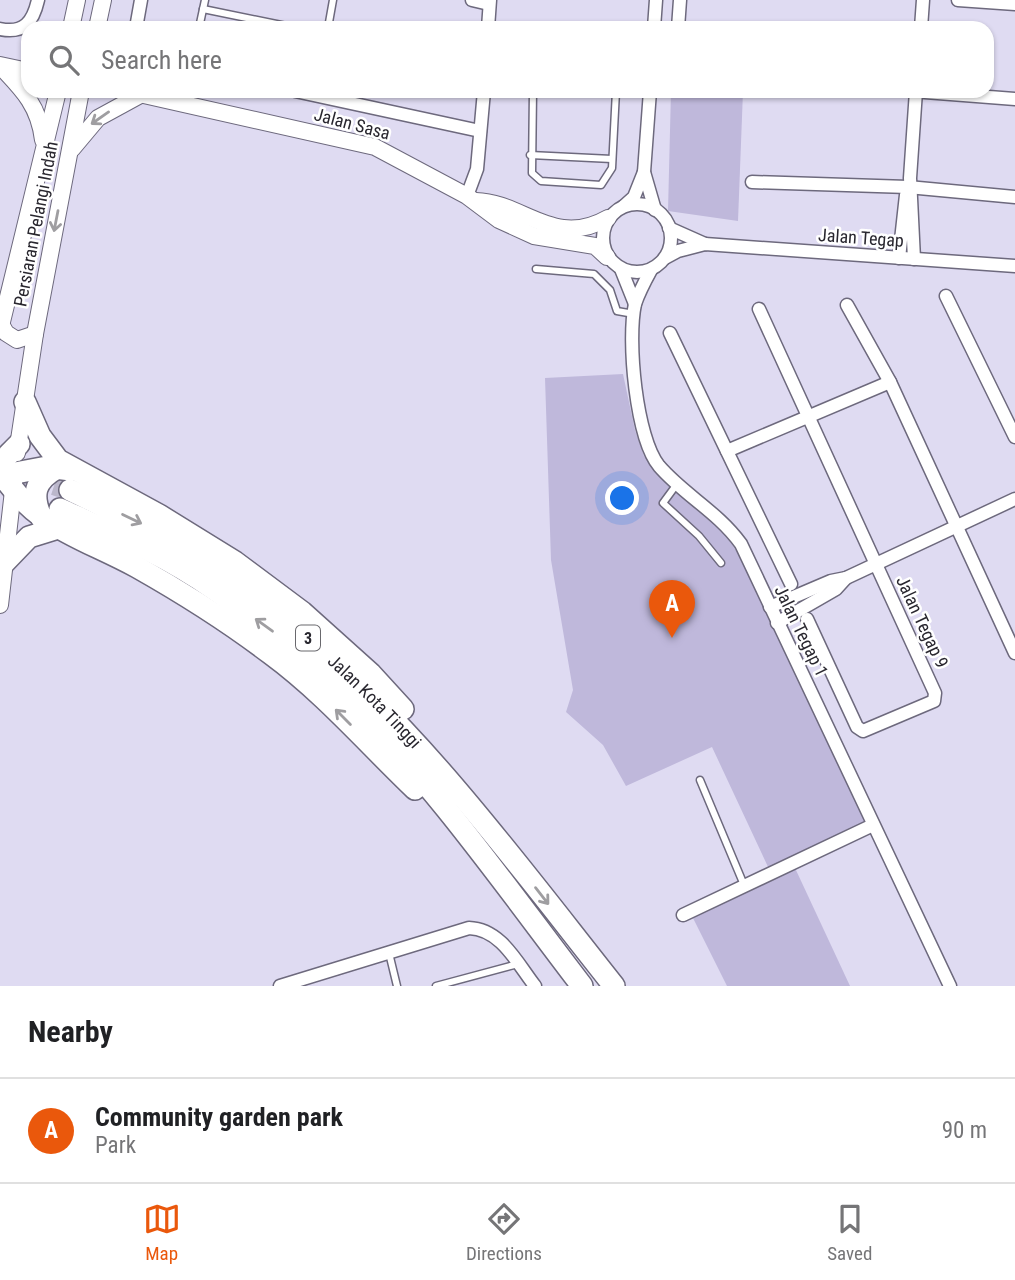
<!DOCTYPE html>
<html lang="en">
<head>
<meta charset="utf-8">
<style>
  body { margin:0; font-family:"Roboto Condensed",sans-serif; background:#f2f2f2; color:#202124 }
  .you { position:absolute; left:623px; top:499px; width:24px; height:24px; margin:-18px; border:5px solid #fff; border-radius:50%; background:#1a73e8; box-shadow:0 0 0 10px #1a73e833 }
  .badge { display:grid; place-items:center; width:46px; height:46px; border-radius:50%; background:#ea580c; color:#fff; font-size:23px; font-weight:700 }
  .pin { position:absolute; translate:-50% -58px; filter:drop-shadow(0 2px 4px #0008) }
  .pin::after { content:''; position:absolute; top:37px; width:24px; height:21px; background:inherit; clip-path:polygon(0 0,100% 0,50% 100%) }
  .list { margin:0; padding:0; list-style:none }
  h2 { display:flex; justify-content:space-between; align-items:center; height:91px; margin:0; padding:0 28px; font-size:30px }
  h2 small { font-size:23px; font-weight:400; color:#757577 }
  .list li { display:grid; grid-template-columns:46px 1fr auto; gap:21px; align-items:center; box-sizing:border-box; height:105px; padding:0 28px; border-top:2px solid #e0e0e0 }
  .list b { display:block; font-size:26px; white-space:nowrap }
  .list p { margin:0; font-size:23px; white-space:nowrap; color:#757577 }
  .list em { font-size:23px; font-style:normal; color:#757577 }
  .icon { flex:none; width:38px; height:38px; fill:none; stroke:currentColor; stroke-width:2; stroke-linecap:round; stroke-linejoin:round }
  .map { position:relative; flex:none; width:1015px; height:986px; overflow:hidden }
  .search { position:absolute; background:#fff; box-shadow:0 2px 5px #0004; left:21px; right:21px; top:21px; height:77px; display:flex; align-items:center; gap:18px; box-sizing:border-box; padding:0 24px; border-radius:21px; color:#757577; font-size:26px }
  .sheet { height:196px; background:#fff }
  nav { display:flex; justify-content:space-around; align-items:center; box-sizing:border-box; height:98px; border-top:2px solid #e0e0e0; background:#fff; font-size:19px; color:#757577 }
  nav a { display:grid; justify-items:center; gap:4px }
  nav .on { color:#ea580c }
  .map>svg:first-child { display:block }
</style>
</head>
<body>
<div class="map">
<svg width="1015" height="986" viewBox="0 0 1015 986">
  <rect width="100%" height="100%" fill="#dfdbf2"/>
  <g fill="#bfb8db">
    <path d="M671,91H743L738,221L668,211Z"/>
    <path d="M623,374L635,430L644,456L725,533L742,560L791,656L867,822L769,869L712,747L626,786L603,745L566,712L573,690L551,560L545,378Z"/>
    <path d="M795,868L850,986H727L693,918Z"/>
  </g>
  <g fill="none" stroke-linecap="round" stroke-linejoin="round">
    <path stroke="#bbb7cb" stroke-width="21" stroke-dasharray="21 10" stroke-linecap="butt" d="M25,475L70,490"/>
    <g stroke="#6d697d" stroke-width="9">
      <g id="lane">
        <path d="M203,9L296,28"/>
        <path d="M199,28L205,0"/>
        <path d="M328,28L333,0"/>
        <path d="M533,91L532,173L541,181L601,185L612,168L616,91"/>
        <path d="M530,155L612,159"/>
        <path d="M536,269L594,274L610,290L617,311L634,314"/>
        <path d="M677,484L663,503L699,536L721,563"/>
        <path d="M700,780L744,885"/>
        <path d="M389,953L397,986"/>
        <path d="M436,986L518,964"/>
      </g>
    </g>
    <g stroke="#6d697d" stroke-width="15">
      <g id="street">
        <path d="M472,0L489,4"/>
        <path d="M958,0L1015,4"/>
        <path d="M136,28L141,0"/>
        <path d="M488,28L490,0"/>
        <path d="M654,28L656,0"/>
        <path d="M678,28L680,0"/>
        <path d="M921,28L923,0"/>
        <path d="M0,29C24,34 33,22 38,0"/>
        <path d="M295,91L480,131"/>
        <path d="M650,91L644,172L655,210"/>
        <path d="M912,91L1015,99"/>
        <path d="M752,182L908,187L1015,197"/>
        <path d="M467,196L477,169L484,91"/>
        <circle cx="637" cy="238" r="34"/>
        <path d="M624,206L634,197L644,172"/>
        <path d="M669,228L705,244"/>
        <path d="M665,258L678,251L705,244L1015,266"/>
        <path d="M899,258L906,195"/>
        <path d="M914,259L910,178L916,91"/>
        <path d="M621,269L635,304"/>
        <path d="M651,270C645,281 639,292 635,304C627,340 636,438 659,466C684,495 718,512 741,544L950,986"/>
        <path d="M946,296L1015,437"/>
        <path d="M847,305L890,382L1015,653"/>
        <path d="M759,309L935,693L934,701L863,731L857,727L807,619"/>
        <path d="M670,333L791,584"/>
        <path d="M727,451L890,382"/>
        <path d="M770,607L831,581L846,578L1015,499"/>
        <path d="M777,623L836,589L846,578"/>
        <path d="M683,915L873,825"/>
        <path d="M280,986L469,928C501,929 517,963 535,986"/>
      </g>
    </g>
    <g stroke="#6d697d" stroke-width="18">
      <g id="secondary">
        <path d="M71,28L77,0"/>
        <path d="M97,28L103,0"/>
        <path d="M0,65L28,71"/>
        <path d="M0,66C23,90 39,106 43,140"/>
        <path d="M126,91L375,147L467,196L499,220L534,236L595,246L607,257"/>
        <path d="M72,149L98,118L142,94"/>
        <path d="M476,201C523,202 554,249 608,218"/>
        <path d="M1,324L6,333L17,340L35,334"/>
        <path d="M0,330L58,91"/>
        <path d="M17,453L35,334L81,91"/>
        <path d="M0,605L14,482"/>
      </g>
    </g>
    <g stroke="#6d697d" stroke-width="24">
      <g id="highway">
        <path d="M25,402L40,436L58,460L159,515L235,562L302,612L371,674L403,709"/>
        <path d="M0,463L19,444"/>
        <path d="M0,471C35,528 82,537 137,567C183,593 229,622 271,654C324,693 367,743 415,789"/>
        <path d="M0,476L47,467L71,470"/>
        <path id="s1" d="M70,490C149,528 225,569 292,625C418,728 514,860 614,986"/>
        <path d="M60,509C113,533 167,556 215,590C262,622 307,657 347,697C435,785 507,888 582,986"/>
        <path d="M42,519C31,495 34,481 57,468"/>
        <path d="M3,564L29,537L58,528"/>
      </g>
    </g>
    <use href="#lane" stroke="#fff" stroke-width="6"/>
    <use href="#street" stroke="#fff" stroke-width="12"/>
    <use href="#secondary" stroke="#fff" stroke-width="16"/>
    <use href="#highway" stroke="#fff" stroke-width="21"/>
  </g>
  <defs><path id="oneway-shaft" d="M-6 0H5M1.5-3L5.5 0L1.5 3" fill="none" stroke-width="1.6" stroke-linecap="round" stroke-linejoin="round" transform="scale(1.75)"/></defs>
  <g stroke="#9f9ea1">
    <use href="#oneway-shaft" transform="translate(100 118) rotate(145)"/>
    <use href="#oneway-shaft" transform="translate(56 221) rotate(101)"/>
    <use href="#oneway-shaft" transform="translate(132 519) rotate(26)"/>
    <use href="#oneway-shaft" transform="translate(264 625) rotate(-144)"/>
    <use href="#oneway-shaft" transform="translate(343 717) rotate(-135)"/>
    <use href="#oneway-shaft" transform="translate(542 896) rotate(52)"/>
  </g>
  <g text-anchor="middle" stroke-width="5" stroke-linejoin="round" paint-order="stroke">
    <rect fill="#fff" stroke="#69686d" stroke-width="2" x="296" y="625.5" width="24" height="25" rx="5"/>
    <g font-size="16" font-weight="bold" fill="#29272f">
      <text x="308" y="644">3</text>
    </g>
    <g font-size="18" fill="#29272f" stroke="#fff">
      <text transform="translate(352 124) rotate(15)" y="6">Jalan Sasa</text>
      <text transform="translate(36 224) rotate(-79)" y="6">Persiaran Pelangi Indah</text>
      <text transform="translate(861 238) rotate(4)" y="6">Jalan Tegap</text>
      <text transform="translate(922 622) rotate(65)" y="6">Jalan Tegap 9</text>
      <text transform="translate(801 631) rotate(64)" y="6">Jalan Tegap 1</text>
      <text dy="6" stroke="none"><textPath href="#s1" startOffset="373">Jalan Kota Tinggi</textPath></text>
    </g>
  </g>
</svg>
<div class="you"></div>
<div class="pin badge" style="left:672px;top:638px">A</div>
<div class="search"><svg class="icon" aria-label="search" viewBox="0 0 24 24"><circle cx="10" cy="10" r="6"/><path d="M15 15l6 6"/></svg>Search here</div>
</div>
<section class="sheet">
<h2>Nearby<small></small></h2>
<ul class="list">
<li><span class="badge">A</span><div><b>Community garden park</b><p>Park</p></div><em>90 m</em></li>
</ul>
</section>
<nav>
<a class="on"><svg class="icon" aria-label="map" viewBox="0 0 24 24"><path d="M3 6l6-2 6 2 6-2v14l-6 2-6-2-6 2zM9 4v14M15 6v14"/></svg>Map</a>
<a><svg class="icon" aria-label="directions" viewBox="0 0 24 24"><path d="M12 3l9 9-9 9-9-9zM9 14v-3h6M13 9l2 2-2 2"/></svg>Directions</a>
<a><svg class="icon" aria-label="saved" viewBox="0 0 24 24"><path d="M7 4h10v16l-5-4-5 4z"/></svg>Saved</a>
</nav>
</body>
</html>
